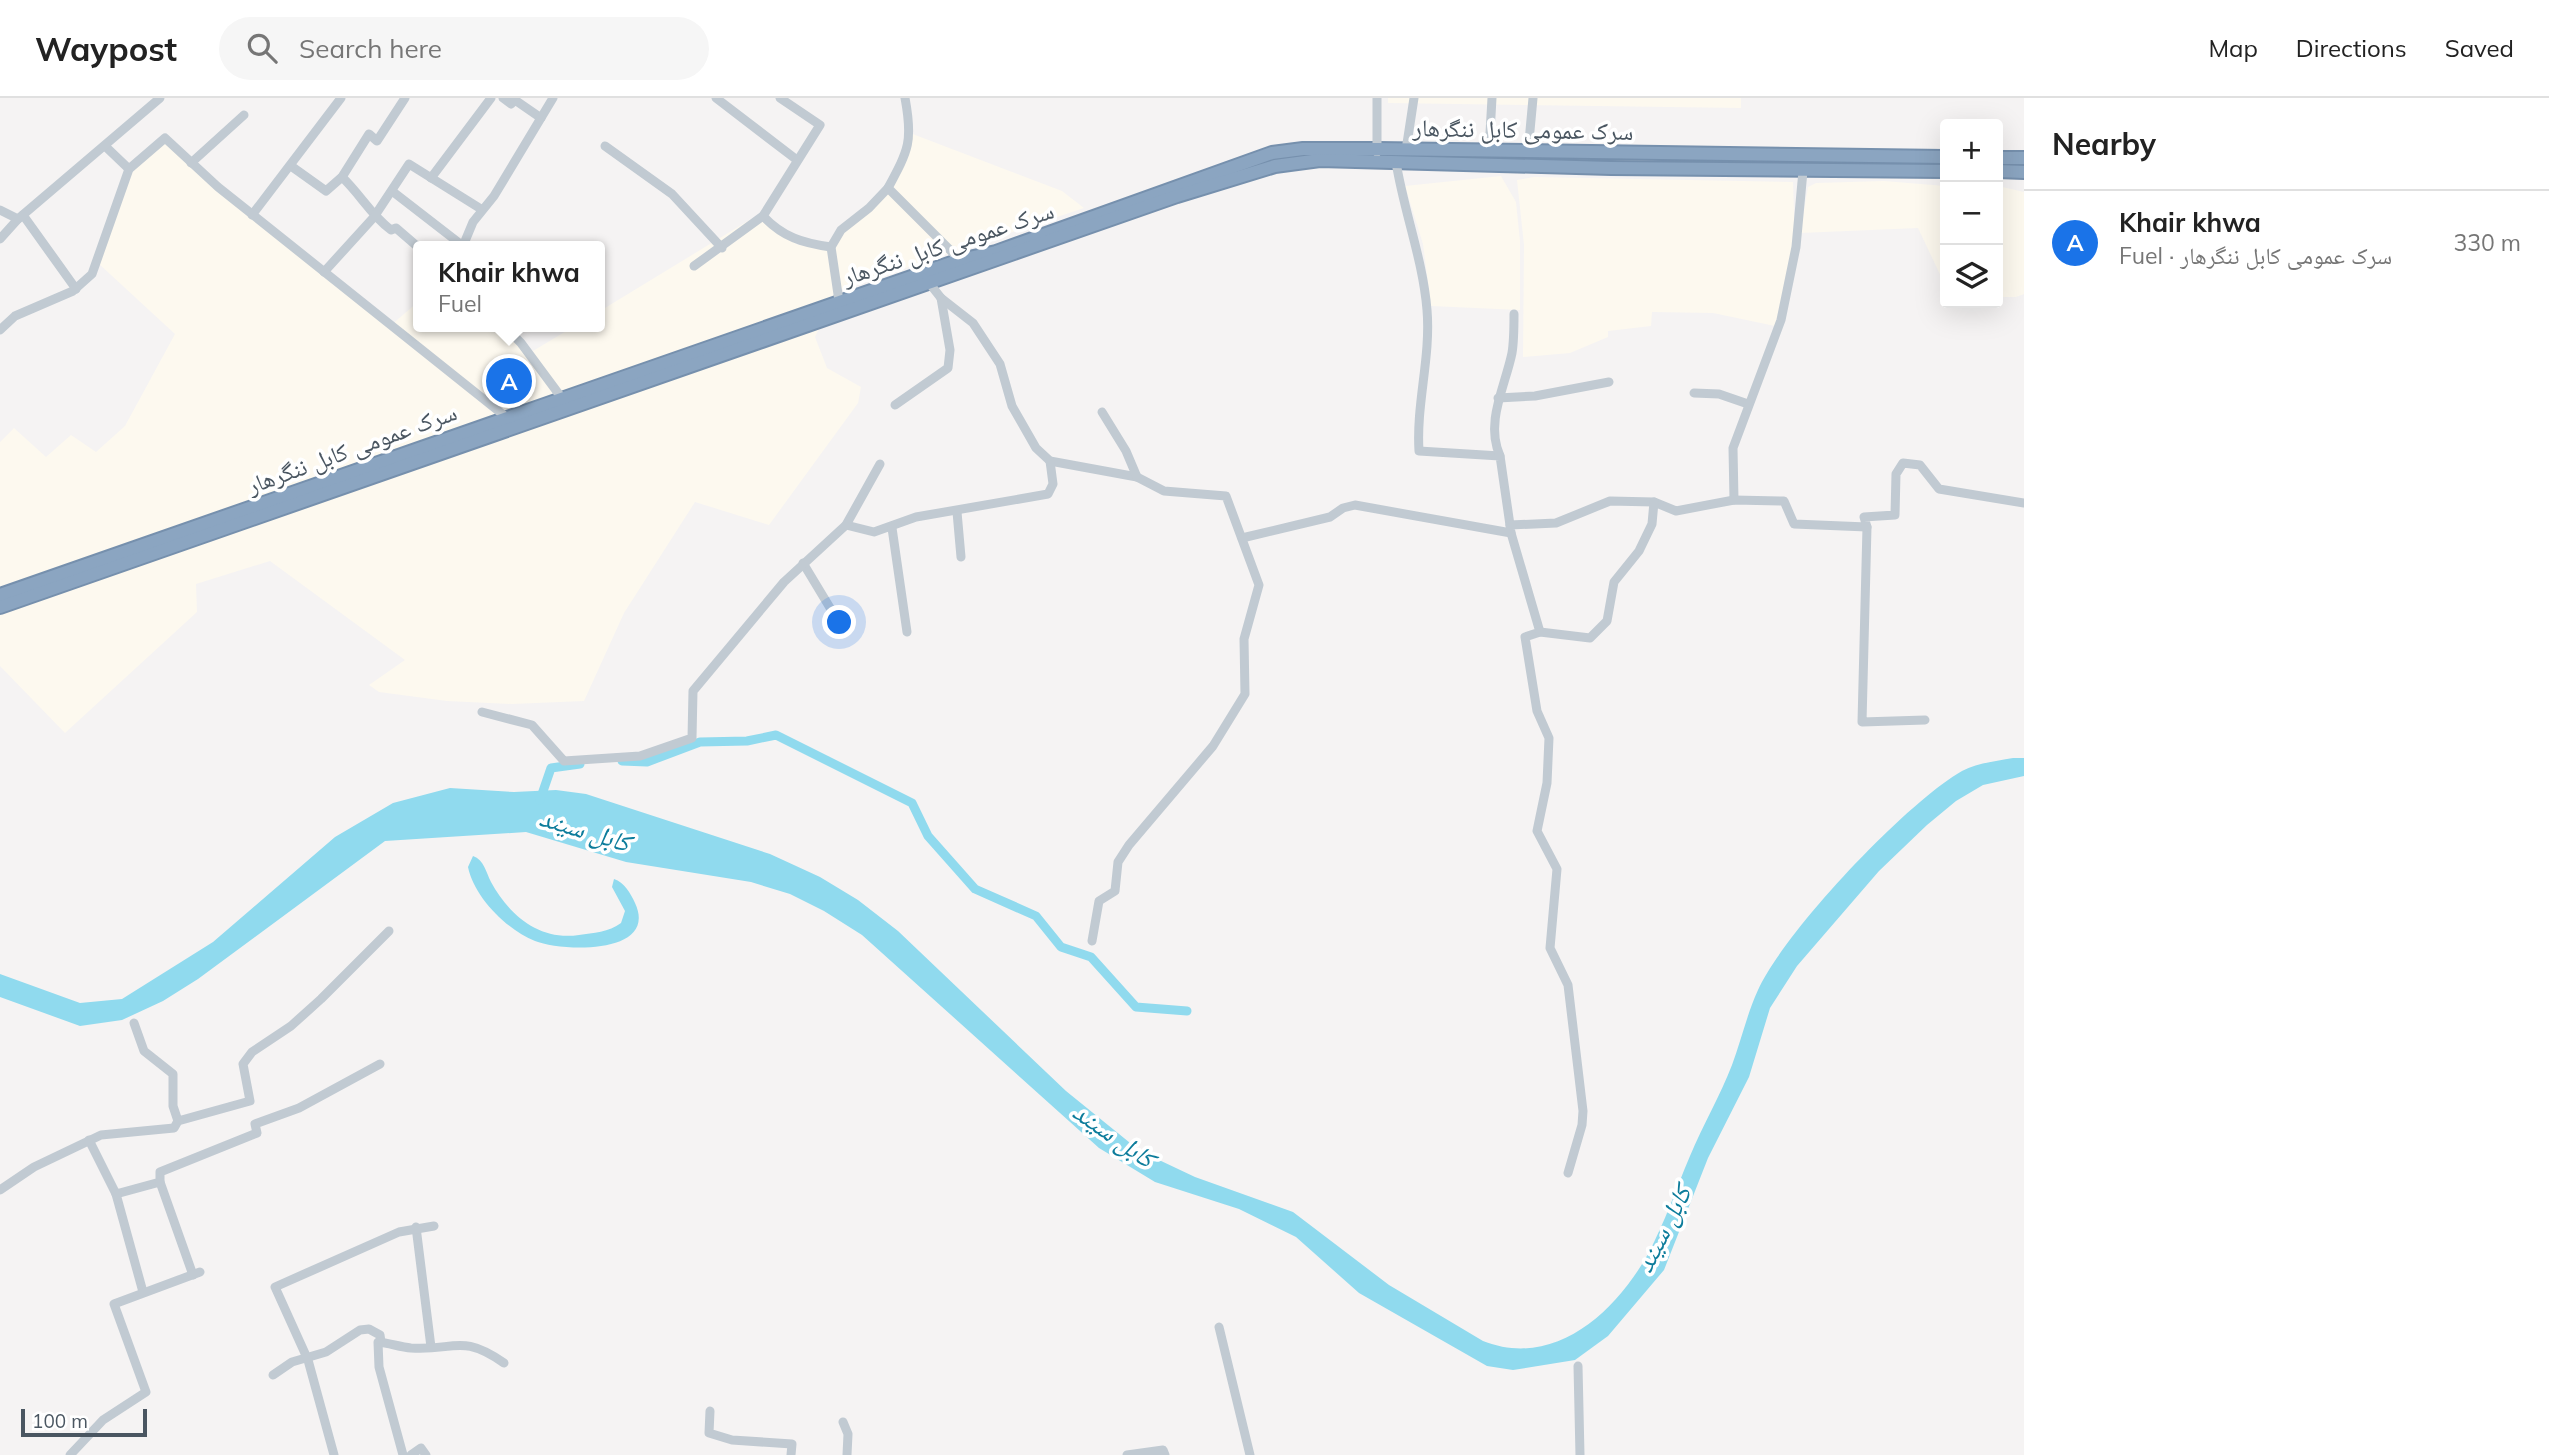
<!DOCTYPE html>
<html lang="en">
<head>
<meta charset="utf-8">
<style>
  body { margin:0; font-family:Mulish,"Noto Naskh Arabic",sans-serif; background:#f6f6f6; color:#222 }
  .controls { position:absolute; right:21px; top:21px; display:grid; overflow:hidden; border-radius:7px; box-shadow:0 7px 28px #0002 }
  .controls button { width:63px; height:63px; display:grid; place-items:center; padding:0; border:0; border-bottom:2px solid #e0e0e0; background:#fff; color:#222; font:35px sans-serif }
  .scale { position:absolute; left:21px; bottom:18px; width:126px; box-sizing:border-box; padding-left:7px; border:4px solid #4a5661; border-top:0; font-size:19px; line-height:24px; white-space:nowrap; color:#4a5661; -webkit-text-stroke:5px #fff; paint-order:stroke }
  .you { position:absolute; left:840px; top:525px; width:24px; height:24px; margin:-18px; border:5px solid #fff; border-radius:50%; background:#1a73e8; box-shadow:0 0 0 10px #1a73e833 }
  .badge { display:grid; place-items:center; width:46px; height:46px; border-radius:50%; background:#1a73e8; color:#fff; font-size:23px; font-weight:700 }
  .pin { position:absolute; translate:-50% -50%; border:4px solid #fff; box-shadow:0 2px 7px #0006 }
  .popup { position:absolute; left:413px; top:143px; width:192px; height:91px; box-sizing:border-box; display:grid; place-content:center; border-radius:7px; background:#fff; filter:drop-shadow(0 2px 5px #0005); font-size:23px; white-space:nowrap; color:#767676 }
  .popup b { font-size:26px; color:#222 }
  .popup::after { content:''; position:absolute; left:50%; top:100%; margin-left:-14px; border:14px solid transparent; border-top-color:#fff }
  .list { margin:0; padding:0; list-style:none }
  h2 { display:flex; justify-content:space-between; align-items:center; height:91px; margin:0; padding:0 28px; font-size:30px }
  h2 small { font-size:23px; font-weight:400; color:#767676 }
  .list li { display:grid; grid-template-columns:46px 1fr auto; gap:21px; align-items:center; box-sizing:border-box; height:105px; padding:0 28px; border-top:2px solid #e0e0e0 }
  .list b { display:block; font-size:26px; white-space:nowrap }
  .list p { margin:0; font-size:23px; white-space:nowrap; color:#767676 }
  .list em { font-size:23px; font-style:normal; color:#767676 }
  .icon { flex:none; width:38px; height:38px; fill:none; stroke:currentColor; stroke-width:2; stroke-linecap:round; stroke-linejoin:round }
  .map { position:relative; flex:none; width:2024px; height:1357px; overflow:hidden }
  header { display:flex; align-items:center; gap:42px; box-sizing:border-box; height:98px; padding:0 35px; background:#fff; border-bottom:2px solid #e0e0e0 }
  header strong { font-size:33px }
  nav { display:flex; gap:38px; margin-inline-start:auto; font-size:24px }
  .search { width:490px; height:63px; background:#f6f6f6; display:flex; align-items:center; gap:18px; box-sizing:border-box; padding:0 24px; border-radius:38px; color:#767676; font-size:26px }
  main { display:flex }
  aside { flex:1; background:#fff }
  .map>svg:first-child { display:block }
</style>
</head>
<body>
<header>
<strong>Waypost</strong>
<div class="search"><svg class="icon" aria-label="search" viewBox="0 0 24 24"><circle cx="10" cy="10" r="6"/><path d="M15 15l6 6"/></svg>Search here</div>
<nav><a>Map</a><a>Directions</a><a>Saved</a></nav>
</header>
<main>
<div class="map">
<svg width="2024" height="1357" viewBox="0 0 2024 1357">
  <rect width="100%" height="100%" fill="#f5f3f3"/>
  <g fill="#fdf9ef">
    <path d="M1388,0H1741V10L1388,5Z"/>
    <path d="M910,35L1062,93L1084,110L837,193L815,239L827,270L861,289L858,305L769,427L695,404L624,515L584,603L512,606L447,603L379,594L369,587L405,562L270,463L196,486L197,514L65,635L0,568V344L14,330L46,359L71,337L96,354L125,328L175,236L98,165L131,71L169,40L318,171L390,228L418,204V229H505L533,253L573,229H600V213L756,118L798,147H830L888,89Z"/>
    <path d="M1501,78L1516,104L1520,143V212L1431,208L1423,146L1405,88Z"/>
    <path d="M1534,79L1793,84L1795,146L1775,228L1713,215L1652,214L1651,228L1608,233V239L1570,255L1523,259L1524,147L1517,82Z"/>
    <path d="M1884,83L1945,88V187L1918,130L1800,135L1808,89L1816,85Z"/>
    <path d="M1998,88L2024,94V196L2016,199H1998Z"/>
  </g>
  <g fill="#90daee">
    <path d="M2013,660H2024V678L1983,687L1956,703L1927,727L1879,773L1797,868L1770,910L1749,979L1708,1060L1664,1172L1608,1238L1575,1262L1513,1272L1487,1268L1359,1195L1296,1139L1239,1111L1155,1084L1099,1050L862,837L824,813L790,796L751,784L626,764L526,734L385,743L198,881L163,903L122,922L80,928L0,899V876L80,905L122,901L213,844L335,739L393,705L450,690L514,694L556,692L586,696L770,756L820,779L858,802L898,833L1066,993L1140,1053L1195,1079L1293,1114L1389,1187L1483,1243C1554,1271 1615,1215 1648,1156C1665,1124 1676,1091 1690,1058C1703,1027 1720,998 1732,967C1741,943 1747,916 1758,892C1785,833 1906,705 1962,673C1977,665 1997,663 2013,660Z"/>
    <path d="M473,758C484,762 486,774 491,784C509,817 539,843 579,837C593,835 609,834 621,825L625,813L612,789L614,781C624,784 631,796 635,805C659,857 562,854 535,843C507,832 474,799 468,769Z"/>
  </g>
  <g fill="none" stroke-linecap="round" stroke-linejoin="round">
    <g stroke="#90daee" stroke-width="9">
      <path d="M622,663L647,664L700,644L747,643L776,637L912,705L928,738L975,791L1036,818L1061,849L1091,859L1136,909L1187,913"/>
      <path d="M540,702L551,670L580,666"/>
    </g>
    <g stroke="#7690ad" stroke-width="16">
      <g id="highway">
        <path d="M1998,60H2024"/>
        <path d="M1998,73L2024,74"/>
        <path d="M0,497L960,162L996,154L1272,55L1303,51H1378L1945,59"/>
        <path d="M0,509L1177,98L1275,68L1320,62L1611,70L1945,73"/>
      </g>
    </g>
    <g stroke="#c1cad2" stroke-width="9">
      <path d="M503,0L511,6L515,2L541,20"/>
      <path d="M716,0L797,62"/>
      <path d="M905,0C913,43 909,51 888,90L960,162"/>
      <path d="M1377,0V54"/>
      <path d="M105,48L129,71"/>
      <path d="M605,48L672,96L722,150"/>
      <path d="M1406,52L1414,0"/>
      <path d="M1489,53L1492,0"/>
      <path d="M1528,54L1533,0"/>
      <path d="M1396,64C1404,114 1423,162 1427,212C1431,259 1416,306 1419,353L1500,358L1510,427"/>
      <path d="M191,65L244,17"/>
      <path d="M291,68L326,93L342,79L369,36L377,43L405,0"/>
      <path d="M342,79C360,96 371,117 391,132L396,130L418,149"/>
      <path d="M431,80L491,0"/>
      <path d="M392,93L463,148"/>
      <path d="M0,112L18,121"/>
      <path d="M23,117L76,191"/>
      <path d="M252,117L341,0"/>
      <path d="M763,118C783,139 802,145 831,149"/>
      <path d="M0,141L18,121L160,0"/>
      <path d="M463,148L473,124L494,98L553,0"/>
      <path d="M694,168L763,118L820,27L780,0"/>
      <path d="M324,174L374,119L409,66L481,111"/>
      <path d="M930,186L941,200L973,225L1000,266L1012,308L1036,350L1050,363L1137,379L1164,393L1226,398L1259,487L1244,541L1245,596L1213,648L1129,747L1118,764L1115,793L1099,803L1092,843"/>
      <path d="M839,203L831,149L841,132L869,110L888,90"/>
      <path d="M505,229L521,245L561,299"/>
      <path d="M0,232L15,218L73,193L92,176L129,71L165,40L218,89L506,319"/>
      <path d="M1694,295L1719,296L1748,306"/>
      <path d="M1498,300L1535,298L1609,284"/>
      <path d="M895,307L948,270L950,252L941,200"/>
      <path d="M1102,314L1126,353L1137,379"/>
      <path d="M1500,358C1485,324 1505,289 1512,255C1514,243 1514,229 1514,216"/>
      <path d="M1734,402L1733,350L1781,222L1796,149L1803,73"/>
      <path d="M957,414L961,459"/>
      <path d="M846,427L874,434L916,419L1048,396L1053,386L1050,363"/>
      <path d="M1867,429L1862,624L1925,622"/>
      <path d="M892,430L907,534"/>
      <path d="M1511,435L1540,534L1525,539L1537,613L1549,640L1547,685L1537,733L1557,771L1550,850L1568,887L1583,1013L1582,1027L1568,1075"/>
      <path d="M1242,440L1330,419L1343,410L1355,407L1511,435L1510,427L1556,425L1610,403L1654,404L1676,413L1734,402L1784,403L1794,426L1867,429L1864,419L1895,417L1896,376L1903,365L1920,367L1939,391L2024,405"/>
      <path d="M803,465L841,528"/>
      <path d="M1540,534L1590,540L1607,523L1614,484L1639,453L1652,426L1654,404"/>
      <path d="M482,614L532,627L564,663L640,658L692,640L693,593L784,484L846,427L880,366"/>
      <path d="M134,925L144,953L173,976V1008L178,1023"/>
      <path d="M89,1042L116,1096L160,1084V1074L257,1035L255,1026L299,1010L380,966"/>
      <path d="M160,1084L193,1177"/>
      <path d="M0,1092L34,1069L101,1037L174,1030L178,1023L250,1003L243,966L252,954L291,928L321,901L389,833"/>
      <path d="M116,1096L143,1194"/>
      <path d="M416,1129L431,1249"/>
      <path d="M1219,1229L1250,1357"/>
      <path d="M1578,1268L1580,1357"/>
      <path d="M273,1277L292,1264L326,1254L360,1232L369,1231L380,1237L381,1244"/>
      <path d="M710,1313L709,1335L732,1342L792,1346L791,1357"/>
      <path d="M843,1324L848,1336L847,1357"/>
      <path d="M70,1357L103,1322L146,1294L114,1206L200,1174"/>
      <path d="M334,1357L308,1262L275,1189L399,1134L434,1128"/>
      <path d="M403,1357L379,1269L378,1244C389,1245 400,1249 411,1250C455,1253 461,1235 504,1265"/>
      <path d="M411,1357L421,1350L426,1357"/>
      <path d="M1127,1357L1163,1352L1165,1357"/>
    </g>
    <use href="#highway" stroke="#8ba5c1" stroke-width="12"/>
  </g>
  <g text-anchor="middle" stroke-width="7" stroke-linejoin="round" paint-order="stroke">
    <g font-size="24" fill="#4a5661" stroke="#fff">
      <text transform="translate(1523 32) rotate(1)" y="8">سرک عمومی کابل ننگرهار</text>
      <text transform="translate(948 146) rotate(-18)" y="8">سرک عمومی کابل ننگرهار</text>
      <text transform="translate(352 351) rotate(-20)" y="8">سرک عمومی کابل ننگرهار</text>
    </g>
    <g font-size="26" font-style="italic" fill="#0c7c9b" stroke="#fff">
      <text transform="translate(585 732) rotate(17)" y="9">کابل سيند</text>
      <text transform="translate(1114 1037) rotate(35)" y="9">کابل سيند</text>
      <text transform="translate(1663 1131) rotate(-63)" y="9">کابل سيند</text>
    </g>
  </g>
</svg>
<div class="controls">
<button>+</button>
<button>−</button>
<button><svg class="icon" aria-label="layers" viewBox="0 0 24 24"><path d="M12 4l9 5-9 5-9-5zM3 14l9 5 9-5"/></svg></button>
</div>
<div class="scale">100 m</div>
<div class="you"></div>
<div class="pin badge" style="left:509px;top:283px">A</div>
<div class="popup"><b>Khair khwa</b>Fuel</div>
</div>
<aside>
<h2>Nearby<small></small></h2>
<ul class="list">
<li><span class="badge">A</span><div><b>Khair khwa</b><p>Fuel · سرک عمومی کابل ننگرهار</p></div><em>330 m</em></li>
</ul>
</aside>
</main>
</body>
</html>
